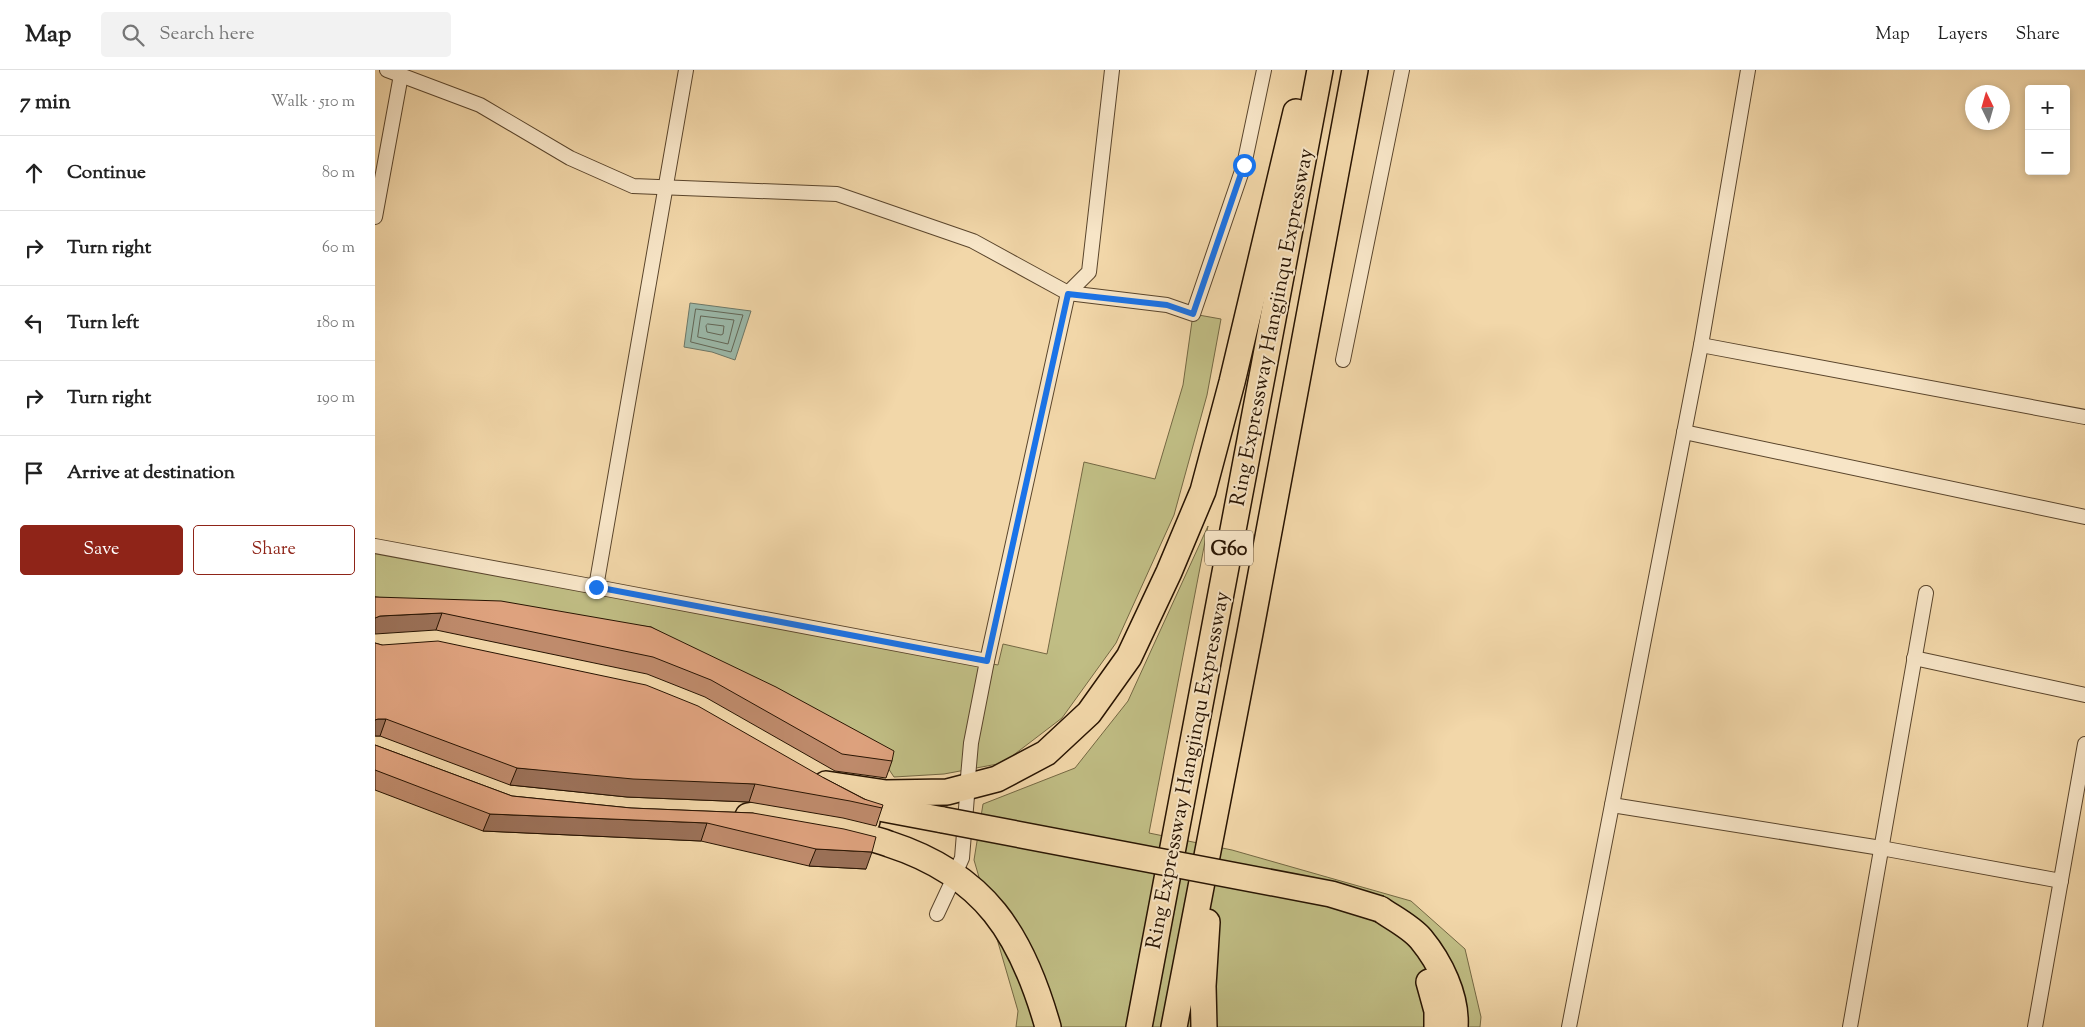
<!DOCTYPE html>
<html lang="en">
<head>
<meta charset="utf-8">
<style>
  body { margin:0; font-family:"Sorts Mill Goudy",serif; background:#f2f2f2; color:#222 }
  .controls { position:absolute; right:15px; top:15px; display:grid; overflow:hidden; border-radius:5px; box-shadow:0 2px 8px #0003 }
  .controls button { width:45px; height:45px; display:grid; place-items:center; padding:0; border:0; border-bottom:1px solid #e0e0e0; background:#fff; color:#222; font:25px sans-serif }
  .compass { position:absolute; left:1590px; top:15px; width:45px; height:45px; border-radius:50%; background:#fff; box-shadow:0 2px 8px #0003; rotate:355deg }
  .stop { position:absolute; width:15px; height:15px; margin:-11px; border:4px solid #1a73e8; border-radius:50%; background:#fff }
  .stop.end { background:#1a73e8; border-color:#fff; box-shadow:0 1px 5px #0008 }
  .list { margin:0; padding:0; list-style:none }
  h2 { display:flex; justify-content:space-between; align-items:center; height:65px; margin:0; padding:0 20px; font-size:21px }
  h2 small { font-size:16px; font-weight:400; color:#767676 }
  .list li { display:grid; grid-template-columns:32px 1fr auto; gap:15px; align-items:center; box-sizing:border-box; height:75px; padding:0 20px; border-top:1px solid #e0e0e0 }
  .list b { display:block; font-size:19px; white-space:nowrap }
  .list em { font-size:16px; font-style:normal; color:#767676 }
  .actions { display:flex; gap:10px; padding:15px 20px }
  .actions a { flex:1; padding:11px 0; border:1px solid #8f2418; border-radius:5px; text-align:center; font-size:18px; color:#8f2418 }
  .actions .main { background:#8f2418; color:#fff }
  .icon { flex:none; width:28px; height:28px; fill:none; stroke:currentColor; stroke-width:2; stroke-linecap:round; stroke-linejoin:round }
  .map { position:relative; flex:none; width:1710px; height:957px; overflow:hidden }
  header { display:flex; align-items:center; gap:30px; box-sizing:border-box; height:70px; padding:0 25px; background:#fff; border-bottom:1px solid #e0e0e0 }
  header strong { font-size:24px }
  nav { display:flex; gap:28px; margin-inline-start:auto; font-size:18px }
  .search { width:350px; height:45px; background:#f2f2f2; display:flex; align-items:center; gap:12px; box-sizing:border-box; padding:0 18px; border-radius:5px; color:#767676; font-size:19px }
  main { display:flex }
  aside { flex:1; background:#fff }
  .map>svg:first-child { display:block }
</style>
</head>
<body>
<header>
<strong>Map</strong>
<div class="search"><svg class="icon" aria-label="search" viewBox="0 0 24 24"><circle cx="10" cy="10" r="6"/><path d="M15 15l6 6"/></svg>Search here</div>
<nav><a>Map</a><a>Layers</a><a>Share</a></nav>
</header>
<main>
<aside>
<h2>7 min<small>Walk · 510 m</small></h2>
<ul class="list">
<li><svg class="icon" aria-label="ahead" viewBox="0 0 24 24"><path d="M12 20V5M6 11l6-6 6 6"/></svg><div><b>Continue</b></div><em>80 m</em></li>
<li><svg class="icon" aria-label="right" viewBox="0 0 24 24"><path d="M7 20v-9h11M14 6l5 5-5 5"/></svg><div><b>Turn right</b></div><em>60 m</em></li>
<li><svg class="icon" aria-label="left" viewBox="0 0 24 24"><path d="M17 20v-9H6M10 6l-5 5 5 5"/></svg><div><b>Turn left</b></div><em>180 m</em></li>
<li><svg class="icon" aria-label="right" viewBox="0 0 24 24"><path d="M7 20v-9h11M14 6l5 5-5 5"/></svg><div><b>Turn right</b></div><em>190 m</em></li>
<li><svg class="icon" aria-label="arrive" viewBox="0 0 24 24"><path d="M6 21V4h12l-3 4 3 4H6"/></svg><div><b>Arrive at destination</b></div></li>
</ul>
<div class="actions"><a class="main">Save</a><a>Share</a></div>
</aside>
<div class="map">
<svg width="1710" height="957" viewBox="0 0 1710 957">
  <rect width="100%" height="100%" fill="#f2d7a9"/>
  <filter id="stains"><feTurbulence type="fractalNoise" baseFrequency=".004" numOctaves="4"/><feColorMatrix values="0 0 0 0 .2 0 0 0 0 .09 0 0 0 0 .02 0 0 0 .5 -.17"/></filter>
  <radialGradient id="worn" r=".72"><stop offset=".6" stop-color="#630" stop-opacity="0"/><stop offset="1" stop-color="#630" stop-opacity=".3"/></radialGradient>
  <g fill="#c0bd84" stroke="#746843">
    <path d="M818,244L846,249L832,325L799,445L741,573L687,648L628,693L569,704L519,707L513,698L270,575L0,545V476L623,595L628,574L672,584L709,392L780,409L808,315Z"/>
    <path d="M833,456L774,763L857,780L1036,831L1090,879L1106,947L1105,957H641L643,941L599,790L608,734L700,698L753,631Z"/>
  </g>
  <path fill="#9bb9aa" stroke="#6d7767" d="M315,233L376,241L360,290L337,282L309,277Z"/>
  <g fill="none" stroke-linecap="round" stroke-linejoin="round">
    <g stroke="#626656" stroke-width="1">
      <path d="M321,239L368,245L356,282L316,272Z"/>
      <path d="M326,246L359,250L353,274L323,267Z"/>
      <path d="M333,254L349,256L348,264L346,265L332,262L331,256Z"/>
    </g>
    <g stroke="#5a452c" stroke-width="16">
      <g id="minor">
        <path d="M12,0L105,35L195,88L258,116L462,124L598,171L693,223L792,235L818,244L869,95L889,0"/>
        <path d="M0,147L26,5"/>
        <path d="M1326,275L1710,347"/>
        <path d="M968,290L1027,0"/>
        <path d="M1309,362L1710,447"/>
        <path d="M0,476L221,517L311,0"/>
        <path d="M221,517L612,591L596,673L593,707"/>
        <path d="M1539,588L1710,625"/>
        <path d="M612,591L693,223L714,202L737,0"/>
        <path d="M1237,735L1506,778L1686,811"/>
        <path d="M583,797L587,788L592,726"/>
        <path d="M562,844L576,814"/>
        <path d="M1194,957L1326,275L1373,0"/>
        <path d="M1475,957L1551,523"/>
        <path d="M1660,957L1710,674"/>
      </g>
    </g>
    <g stroke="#281402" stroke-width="28">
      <g id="motorway">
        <path d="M451,714L511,723L572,722L622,709L671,683L714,643L754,587L794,502L828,421L857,312L921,42"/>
        <path d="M485,731L499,737L568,750"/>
        <path d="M373,746L408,740L492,751"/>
        <path d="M466,762C482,766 499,768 514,774C610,805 647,865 673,957"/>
        <path d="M1005,839C1018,848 1036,857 1046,869C1065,892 1082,926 1080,957"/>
        <path d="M1054,912L1062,941V957"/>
        <path d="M764,957L945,0"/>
        <path d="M799,957L875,563L980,0"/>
        <path d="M829,957L828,916L832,852"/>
      </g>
    </g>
    <use href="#minor" stroke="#f7e5c7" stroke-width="14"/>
    <use href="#motorway" stroke="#f2d7a9" stroke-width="25"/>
    <g stroke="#281402" stroke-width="28" stroke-linecap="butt">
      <path id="motorway-bridge" d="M568,750L956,824L1005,839"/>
    </g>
    <use href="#motorway-bridge" stroke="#f2d7a9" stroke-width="25"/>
  </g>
  <g fill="#bf8b6c" stroke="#281402">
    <path d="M0,527L276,557L517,691L511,708L460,701L330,627L272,604L61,560Z"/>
    <path d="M0,573L449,708L507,738L501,756L468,748L374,732L252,727L135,715L5,666H0Z"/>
    <path d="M0,675L137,726L256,738L378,743L491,799L434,796L326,771L108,761L0,720Z"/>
  </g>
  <g fill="#9b7158" stroke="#281402">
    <path d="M67,543L61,560L0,564V548L5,546Z"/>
    <path d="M3,649H11L5,666H0V650Z"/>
    <path d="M142,698L380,714L374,732L252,727L135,715Z"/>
    <path d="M115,744L332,753L326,771L108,761Z"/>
    <path d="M441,779L497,782L491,799L434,796Z"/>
  </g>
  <g fill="#dea27e" stroke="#281402">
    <path d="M0,527L126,531L276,557L401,617L519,681L517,691L467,684L336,610L278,587L67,543L5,546L0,548Z"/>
    <path d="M63,571L271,615L323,636L449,708L489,729L508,735L507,738L475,731L380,714L258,709L142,698L11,649H3L0,650V573L7,575Z"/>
    <path d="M0,675L137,726L256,738L378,743L469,759L501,767L497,782L441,779L332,753L115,744L0,700Z"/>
  </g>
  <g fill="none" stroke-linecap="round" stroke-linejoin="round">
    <path stroke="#1a73e8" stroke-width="6" d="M221,517L612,591L693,224L792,235L818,244L869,95"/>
  </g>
  <g text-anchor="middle" stroke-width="4" stroke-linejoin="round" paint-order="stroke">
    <rect fill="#f7e5c7" stroke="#66533d" stroke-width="1" x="830" y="460.5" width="48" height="35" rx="4"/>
    <g font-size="20" font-weight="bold" fill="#281402">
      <text x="854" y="485">G60</text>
    </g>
    <g font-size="21" fill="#281402" stroke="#f7e5c7">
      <text transform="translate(896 257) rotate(-79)" y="7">Ring Expressway Hangjinqu Expressway</text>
      <text transform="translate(812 700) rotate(-79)" y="7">Ring Expressway Hangjinqu Expressway</text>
    </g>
  </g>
  <rect width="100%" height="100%" filter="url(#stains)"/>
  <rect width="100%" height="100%" fill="url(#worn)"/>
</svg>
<div class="controls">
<button>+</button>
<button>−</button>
</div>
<svg class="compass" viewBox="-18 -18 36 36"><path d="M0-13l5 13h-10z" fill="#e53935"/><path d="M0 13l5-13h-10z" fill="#767676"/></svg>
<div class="stop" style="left:869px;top:95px"></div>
<div class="stop end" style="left:221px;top:517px"></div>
</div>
</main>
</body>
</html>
